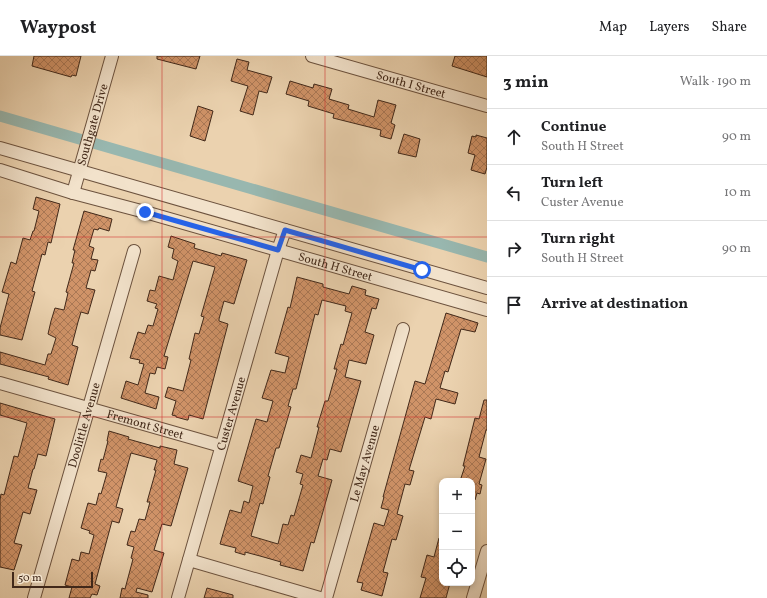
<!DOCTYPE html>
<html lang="en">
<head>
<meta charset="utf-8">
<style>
  body { margin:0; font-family:Vollkorn,serif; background:#f2f2f2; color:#202124 }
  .controls { position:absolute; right:12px; bottom:12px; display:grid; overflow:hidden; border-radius:8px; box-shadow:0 2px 6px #0003 }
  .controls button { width:36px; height:36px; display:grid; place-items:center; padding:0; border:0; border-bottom:1px solid #e0e0e0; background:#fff; color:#202124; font:20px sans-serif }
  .scale { position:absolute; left:12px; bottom:10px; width:81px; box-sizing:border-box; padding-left:4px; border:2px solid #412819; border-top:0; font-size:11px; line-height:14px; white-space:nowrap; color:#412819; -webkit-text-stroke:3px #f2e2cb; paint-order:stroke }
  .stop { position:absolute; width:12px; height:12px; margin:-9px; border:3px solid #2563eb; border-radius:50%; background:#fff }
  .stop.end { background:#2563eb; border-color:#fff; box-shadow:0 1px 4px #0008 }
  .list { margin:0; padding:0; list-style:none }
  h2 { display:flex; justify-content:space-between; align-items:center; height:52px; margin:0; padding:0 16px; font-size:17px }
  h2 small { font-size:13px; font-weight:400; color:#757577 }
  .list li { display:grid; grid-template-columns:26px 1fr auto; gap:12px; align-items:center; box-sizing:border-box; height:56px; padding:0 16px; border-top:1px solid #e0e0e0 }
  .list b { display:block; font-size:15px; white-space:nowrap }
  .list p { margin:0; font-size:13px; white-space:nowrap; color:#757577 }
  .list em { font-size:13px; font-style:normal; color:#757577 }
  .icon { flex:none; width:22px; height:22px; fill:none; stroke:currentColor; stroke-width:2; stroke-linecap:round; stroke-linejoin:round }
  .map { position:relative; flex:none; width:487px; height:542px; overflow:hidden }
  header { display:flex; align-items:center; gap:24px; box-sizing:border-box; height:56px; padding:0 20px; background:#fff; border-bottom:1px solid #e0e0e0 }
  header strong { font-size:19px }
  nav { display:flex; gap:22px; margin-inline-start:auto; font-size:14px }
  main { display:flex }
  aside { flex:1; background:#fff }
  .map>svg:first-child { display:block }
</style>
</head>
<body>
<header>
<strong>Waypost</strong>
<nav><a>Map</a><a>Layers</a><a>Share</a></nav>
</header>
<main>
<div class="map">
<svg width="487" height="542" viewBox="0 0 487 542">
  <defs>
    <pattern id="building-cross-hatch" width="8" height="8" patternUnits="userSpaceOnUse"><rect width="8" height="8" fill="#d09368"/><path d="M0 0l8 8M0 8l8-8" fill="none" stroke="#aa7855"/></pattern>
  </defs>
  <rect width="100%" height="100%" fill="#ebd2af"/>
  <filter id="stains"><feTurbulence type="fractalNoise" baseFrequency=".005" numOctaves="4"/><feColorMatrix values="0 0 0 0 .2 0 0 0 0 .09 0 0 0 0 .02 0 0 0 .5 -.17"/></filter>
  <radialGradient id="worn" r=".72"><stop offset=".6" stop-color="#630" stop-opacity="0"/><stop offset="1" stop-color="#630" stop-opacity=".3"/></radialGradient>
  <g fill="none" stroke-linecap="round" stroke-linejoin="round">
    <path stroke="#98b7af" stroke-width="11" d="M0,60L487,201"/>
  </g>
  <g fill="url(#building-cross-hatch)" stroke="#412819" fill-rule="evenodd">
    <path d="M34,0H81L76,20L72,19L71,21L32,10Z"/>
    <path d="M157,0H200L196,13L157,3Z"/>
    <path d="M455,0H487V21L452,10Z"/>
    <path d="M237,3L249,6L247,14L272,21L267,37L259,35L253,59L240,55L248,30L231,25Z"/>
    <path d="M290,25L313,32L314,28L332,33L329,43L349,49L348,53L374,61L378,44L396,49L391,67L395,69L391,83L380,80L381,74L333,62L334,58L308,50L309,45L286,38Z"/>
    <path d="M198,50L213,55L205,85L190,80Z"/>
    <path d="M404,78L420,83L416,101L398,97Z"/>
    <path d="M476,79L487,82V111L485,118L471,114L475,99L468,97L472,80L476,81Z"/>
    <path d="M36,141L60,148L51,187L48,186L45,199L42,198L32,235L35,236L22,284L0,279V272L9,238L2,236L11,206L16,208L23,182L30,184L33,175H34L39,155L33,153Z"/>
    <path d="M84,155L112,163L109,175L99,172L98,174L94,173L89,190L94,192L91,203L98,204L95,215L91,214L86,232L95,234L88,258L81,256L78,266L72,289L78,291L68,329L48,323L49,321L0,308V296L45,309L48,298H51L56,282L48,278L51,265L55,252L64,254L68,237L66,236L74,207H72L75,194H73Z"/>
    <path d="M171,180L195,188L194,192L221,200L222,197L247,204L234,248L224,245L219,263V265L228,268L203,363L189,359L188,364H187L176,361V360L172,359L176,345L165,341L168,331L183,335L191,304L189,303L195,277L199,278L204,261L201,260L215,211L193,205L164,300L168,301L165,313L157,311L155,318L150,317L145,337L159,341L156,353L121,342L126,325L138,329L144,308L139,307L140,304L130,302L138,276L145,278L148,269L153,270L158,253L155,252L157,248L147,245L150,234L155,235L159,220L173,224L178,205L172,202L174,193L168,191Z"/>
    <path d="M297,221L323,228V231L349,238L352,230L366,234L365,239L379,243L376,253L372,252L365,276L374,279L366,308L349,304L345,321L361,325L341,396L330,393L327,404L323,403L318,420L332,424L314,487L311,486L303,515L280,509L281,506L260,500L245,496V499L235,496L236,492L220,488L230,454L241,457L244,445L249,447L253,430L238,425L256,363L267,366L273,345L262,342L271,314L285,317L289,301L275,297L288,251L290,252ZM322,244L346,250L345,255L352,257L343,289L341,288L334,313H337L328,345H325L317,371H319L311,402L301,399L296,416L303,418L300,428L303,429L294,460L291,459L288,469L283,468L278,488L251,480L260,447L263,448L270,421L268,420L276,392H279L291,351L288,350L293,333H296L315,258L318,259Z"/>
    <path d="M446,257L478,267L475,276L461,273L448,316L445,315L440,332L458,337L455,348L436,343L431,363L425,361L409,414L414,415L410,429L405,428L397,458L403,460L396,484L392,483L383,516L388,517L382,540L361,534L363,527L357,526L374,467L384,470L389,454L381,452L384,441H383L415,325L425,328Z"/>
    <path d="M484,344H487V374H486L479,401L486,403L479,428L482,429L480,438L477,437L475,444L472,443V425H460L465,410H463L475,362L479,363Z"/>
    <path d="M0,347L55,363L46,400L38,398L34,413H33L28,432L37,434L30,458L23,456L14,487L22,489L14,514L0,511V444L1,438L4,439L14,400L18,401L27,367L0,359Z"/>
    <path d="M109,375L129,381L128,383L160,392V390L177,394L174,408L188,412L171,470L162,468L154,494L164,497L152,536L137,532L136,536L148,539V542H120L122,532L125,533L133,503L131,502L134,491L127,489L128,485L131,475L135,476L139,463L145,464L150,446H147L156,414H154L157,404L131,397L116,451L123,453L119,467L112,465L95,528L100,530L97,539L92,538L90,542H69L72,531L65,529L72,503L79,505L81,496L89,498L94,479L89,477L90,475L81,472L88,447L96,449L99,437L101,438L107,417L98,415L101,403L103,404L108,385H107Z"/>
    <path d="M439,482H442V527H450L446,542H420L426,522L421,521L427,499L434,501Z"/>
    <path d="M207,532L233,539V542H204Z"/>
  </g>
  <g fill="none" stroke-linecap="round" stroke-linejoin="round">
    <g stroke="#6c523e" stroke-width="14">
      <g id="minor">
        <path id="s1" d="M312,0L487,50"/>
        <path d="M0,92L487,232"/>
        <path id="s2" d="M0,114L73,137L145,156L487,254"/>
        <path id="s3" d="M73,137L112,0"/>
        <path id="s4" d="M0,327L221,390"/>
        <path d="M189,504L320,542"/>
        <path id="s5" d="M34,542L134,195"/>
        <path id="s6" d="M178,542L278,194L285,174"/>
        <path id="s7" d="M326,542L403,273"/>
        <path d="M473,542L487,495"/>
      </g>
    </g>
    <use href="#minor" stroke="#f2e2cb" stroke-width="12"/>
  </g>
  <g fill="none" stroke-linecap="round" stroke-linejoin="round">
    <path stroke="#2563eb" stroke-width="5" d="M145,156L278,194L285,174L422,214"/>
  </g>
  <path fill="none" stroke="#d62828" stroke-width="1" stroke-opacity="0.55" d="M162,0V542M325,0V542M0,181H487M0,361H487"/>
  <g text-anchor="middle" stroke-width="3" stroke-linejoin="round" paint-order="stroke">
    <g font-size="12" fill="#412819" stroke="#f2e2cb">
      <text dy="4" stroke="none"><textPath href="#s1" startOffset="103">South I Street</textPath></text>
      <text dy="4" stroke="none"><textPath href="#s3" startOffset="71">Southgate Drive</textPath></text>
      <text dy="4" stroke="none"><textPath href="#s2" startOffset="349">South H Street</textPath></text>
      <text dy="4" stroke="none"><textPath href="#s6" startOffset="192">Custer Avenue</textPath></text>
      <text dy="4" stroke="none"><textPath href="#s4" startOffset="151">Fremont Street</textPath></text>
      <text dy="4" stroke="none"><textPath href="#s5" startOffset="180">Doolittle Avenue</textPath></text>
      <text dy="4" stroke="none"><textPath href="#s7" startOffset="140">Le May Avenue</textPath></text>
    </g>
  </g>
  <rect width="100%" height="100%" filter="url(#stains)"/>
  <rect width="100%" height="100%" fill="url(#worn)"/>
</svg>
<div class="controls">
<button>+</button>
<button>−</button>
<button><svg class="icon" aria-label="locate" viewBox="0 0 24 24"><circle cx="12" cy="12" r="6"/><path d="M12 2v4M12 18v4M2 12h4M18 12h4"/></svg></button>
</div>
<div class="scale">50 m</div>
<div class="stop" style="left:422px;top:214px"></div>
<div class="stop end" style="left:145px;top:156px"></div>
</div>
<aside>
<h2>3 min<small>Walk · 190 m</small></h2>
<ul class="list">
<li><svg class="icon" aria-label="ahead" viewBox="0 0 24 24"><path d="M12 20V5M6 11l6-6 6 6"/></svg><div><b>Continue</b><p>South H Street</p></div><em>90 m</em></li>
<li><svg class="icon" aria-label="left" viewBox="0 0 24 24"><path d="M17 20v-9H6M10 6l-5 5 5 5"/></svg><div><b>Turn left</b><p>Custer Avenue</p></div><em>10 m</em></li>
<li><svg class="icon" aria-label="right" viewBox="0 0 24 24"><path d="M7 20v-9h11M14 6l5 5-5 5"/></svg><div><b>Turn right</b><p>South H Street</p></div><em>90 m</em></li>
<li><svg class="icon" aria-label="arrive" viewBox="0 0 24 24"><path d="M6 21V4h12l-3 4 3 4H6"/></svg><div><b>Arrive at destination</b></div></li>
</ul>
</aside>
</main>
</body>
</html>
